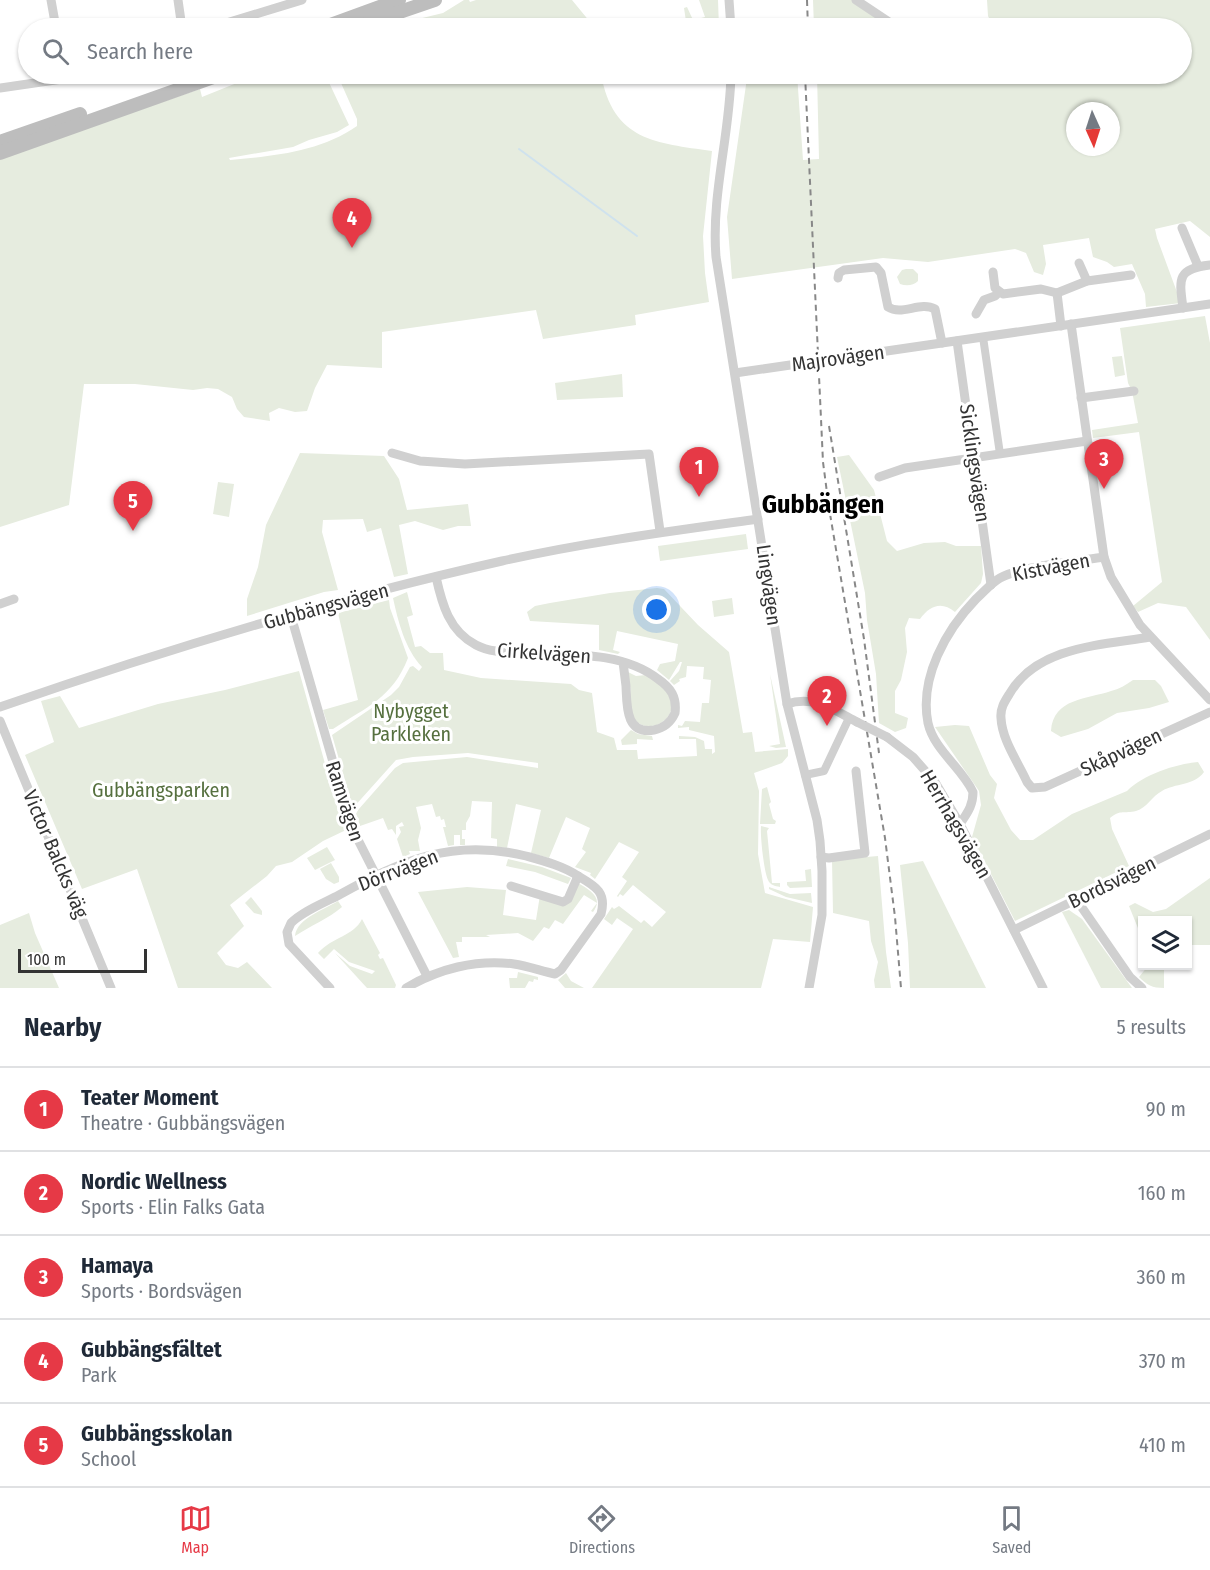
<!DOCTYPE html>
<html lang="en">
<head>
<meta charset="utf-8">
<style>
  body { margin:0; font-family:"Fira Sans Condensed",sans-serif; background:#f2f2f3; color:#1f2937 }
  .controls { position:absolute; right:18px; bottom:18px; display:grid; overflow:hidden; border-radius:0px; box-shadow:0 2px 4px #0004 }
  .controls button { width:54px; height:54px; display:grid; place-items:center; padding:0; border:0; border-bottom:2px solid #e0e1e3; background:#fff; color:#1f2937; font:30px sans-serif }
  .compass { position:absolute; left:1066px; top:102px; width:54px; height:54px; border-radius:50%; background:#fff; box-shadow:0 2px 4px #0004; rotate:177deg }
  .scale { position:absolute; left:18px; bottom:15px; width:129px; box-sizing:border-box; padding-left:6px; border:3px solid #333; border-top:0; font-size:16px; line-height:21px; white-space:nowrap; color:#333; -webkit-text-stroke:4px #fff; paint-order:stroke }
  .you { position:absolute; left:657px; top:610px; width:21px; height:21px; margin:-15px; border:4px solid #fff; border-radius:50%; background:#1a73e8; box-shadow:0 0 0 9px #1a73e833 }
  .badge { display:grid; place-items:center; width:39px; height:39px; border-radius:50%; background:#e63946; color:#fff; font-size:20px; font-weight:700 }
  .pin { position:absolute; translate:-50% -50px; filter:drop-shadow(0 2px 3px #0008) }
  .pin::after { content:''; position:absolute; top:32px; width:21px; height:18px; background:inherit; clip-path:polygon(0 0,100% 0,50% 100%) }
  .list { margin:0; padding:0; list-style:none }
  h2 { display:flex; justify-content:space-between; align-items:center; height:78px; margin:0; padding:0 24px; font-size:26px }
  h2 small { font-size:20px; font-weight:400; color:#747a83 }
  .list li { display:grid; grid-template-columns:39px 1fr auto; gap:18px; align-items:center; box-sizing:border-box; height:84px; padding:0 24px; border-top:2px solid #e0e1e3 }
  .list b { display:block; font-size:22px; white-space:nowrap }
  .list p { margin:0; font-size:20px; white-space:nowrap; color:#747a83 }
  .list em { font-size:20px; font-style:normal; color:#747a83 }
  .icon { flex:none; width:33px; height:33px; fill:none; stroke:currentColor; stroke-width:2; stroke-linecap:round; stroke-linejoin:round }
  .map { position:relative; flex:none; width:1210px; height:988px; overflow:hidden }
  .search { position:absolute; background:#fff; box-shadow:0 2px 4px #0004; left:18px; right:18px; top:18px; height:66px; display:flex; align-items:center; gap:15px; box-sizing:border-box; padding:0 21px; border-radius:33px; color:#747a83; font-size:22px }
  .sheet { height:498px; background:#fff }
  nav { display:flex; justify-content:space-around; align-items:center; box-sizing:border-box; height:84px; border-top:2px solid #e0e1e3; background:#fff; font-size:16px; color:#747a83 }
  nav a { display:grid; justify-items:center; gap:3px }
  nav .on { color:#e63946 }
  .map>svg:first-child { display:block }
</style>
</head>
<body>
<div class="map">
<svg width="1210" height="988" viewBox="0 0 1210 988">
  <rect width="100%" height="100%" fill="#fff"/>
  <g fill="#e6ecdf" fill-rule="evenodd">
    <path d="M464,0H469L470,2L476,0H572L595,28H381L443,13Z"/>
    <path d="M699,0H718L719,28H687L684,8L687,7L693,20L705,17Z"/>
    <path d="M813,0H856L893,28H814Z"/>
    <path d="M987,0H1210V237L1190,221L1155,229L1157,238L1181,303L1146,307L1145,294L1132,264L1114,267L1107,262L1093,257L1089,238L1043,245L1046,264L1043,275L1034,272L1026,253L1015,249L928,262L883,258L732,279L727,217L746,85V74H797L803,160L819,159L817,74H1182V28H984L991,22L988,16ZM1075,111H1111V147H1075Z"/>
    <path d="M259,74H325L349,125L337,132L309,140L293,147L229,158L230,160C273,156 320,152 357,126V119L337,74H601C613,141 656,143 712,151L703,236L705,273L709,302L635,315L636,325L543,339L536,310L382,332V368L327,365L315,388L307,411L295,412L279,408L269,413L270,421L244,417L237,409L232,397L218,389L207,388L193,390L135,384H84L69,505L0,527V158L200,89L202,97Z"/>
    <path d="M906,269H913L918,274V281C913,286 906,286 900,284L897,277L902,270Z"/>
    <path d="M1205,316L1210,343V640L1186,607L1158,603L1138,612L1133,606L1162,582L1139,432L1093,438L1092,430L1138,423L1132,391L1128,383L1120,328Z"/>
    <path d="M1122,356L1125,375L1115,377L1112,357Z"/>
    <path d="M622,374L623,397L557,400L555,383Z"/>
    <path d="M300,453L384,456L399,479L407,510L468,504L471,526H458L443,530L415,521L399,525L408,574L394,577L381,528L367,532L363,519L323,520L322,532L338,590L324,592L247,616V599L258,567L266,525Z"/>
    <path d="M849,455L874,490L887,541L897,551L924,543L945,542L956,546H981L983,574L981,583L955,612C942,601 930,605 920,619L909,618L905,628L907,652L901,680L895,691V713L908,718L906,728L895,732L879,723L876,674L867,620L865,593L837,457Z"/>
    <path d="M218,482L234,484L229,517L213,514Z"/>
    <path d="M746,534L748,549L660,561L658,546Z"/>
    <path d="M657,588L664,589L698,625L729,652L743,733L752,732L755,752L788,749V756L782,763L754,773L759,791L758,854L765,893L813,907L810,942L773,939L761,988H592L633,929L617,918L612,925L604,919L612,907L614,909L619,906L641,923L644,920L652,927L666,912L633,885L623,896L620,894L618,897L617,896L627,881L622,877L639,852L619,842L595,879L590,875L591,873L575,867L586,852L582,849L590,828L566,817L549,858L531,853L541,810L516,804L507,848L497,847V839L491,838L492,802L472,801L470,816L466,823V830H462V839H465V845H460V835H454V845L448,846L443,827H446L444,819L441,820L440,816L436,817L432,804L416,807L421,828L418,840L420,851H409L410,854L403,857L397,839L401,832L399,827L404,826L402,822L396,826V835L392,829L388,830L383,818L360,826L356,814L358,810L395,768L403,763L467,757L538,768V763L468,753L413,757L396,760L353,808L332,735L391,695L399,687L410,667L413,666L419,671L422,667C405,649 398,621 393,598L407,592L413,615L407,617L415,647L421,646L430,653H443L444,670L481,678L571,684L579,690L592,693L597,732L614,738L617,750H637L638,759L697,756L696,739H679V736L695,737L704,741L705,749H712V754L715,752L714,736L689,730V727L678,728V725L682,726L685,721L700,722L702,703H709L711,680L703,679L704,667L687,666L686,677L679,679L680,681L674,685L670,681L679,671L682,662H680L669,680L657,670L660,664L675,661L678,644L617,631L613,650L620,652L618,654L599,650V625L530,621L527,612L535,606L550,603L610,593Z"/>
    <path d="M732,598L734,614L714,617L712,601Z"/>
    <path d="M389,600L390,608L408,658C393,697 367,707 333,729H329L323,710L358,700L338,613Z"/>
    <path d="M299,671L340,817L346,830L323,841L292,862L276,866L267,876L230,905L244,926L217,953L226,965L238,968L247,962L272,988H178L137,869L82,889L25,755L54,742L41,701L60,696L79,728L158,704L225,690Z"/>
    <path d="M626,671L636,676L646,675C653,680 663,686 668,693C684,718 646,739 633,717C627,707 632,696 630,685C630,680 627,676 626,671Z"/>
    <path d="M770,674L786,747L776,748L769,746L780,744Z"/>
    <path d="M1133,680H1155L1161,686L1169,702L1149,708L1117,713L1088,729L1061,737L1051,731C1053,698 1088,699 1111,691C1119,689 1126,685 1133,680Z"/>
    <path d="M955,725L969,726L990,775L997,784L994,798L1011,830L1020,840H1033L1072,814L1127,791C1143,775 1175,764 1198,762L1204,772C1194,786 1175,783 1162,791C1152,796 1147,808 1136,811C1124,814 1121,809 1110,818L1112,829L1129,866L1015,921L972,837L981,805L979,791L935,727Z"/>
    <path d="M631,730L638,734L652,736L653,740L637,739V744L622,745L621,740Z"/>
    <path d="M767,787L771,802L769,804L773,819L776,821L775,824H760L762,789Z"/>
    <path d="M761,826L769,828L767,831L772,883H780V887C775,886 770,885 768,880C764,872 760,835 761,826Z"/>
    <path d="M327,847L335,860L315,870L307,858Z"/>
    <path d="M878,856L886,952L891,988H875L874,980L878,962L871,941L869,921L833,913L832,860Z"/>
    <path d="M508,859L542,867L571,878L568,884L535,872L506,866Z"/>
    <path d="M923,861L986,988H910L908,943L900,865Z"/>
    <path d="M331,863L339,877V882L334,884L326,879L320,869Z"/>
    <path d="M811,869L812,887L790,888L787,885V882L806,881L805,870Z"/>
    <path d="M1210,878V945H1188V921H1142V938L1129,906L1135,903L1153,912L1166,909Z"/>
    <path d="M578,883C590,890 604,898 593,912L591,911L597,903L584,895L563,924L555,920L549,929L544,927L533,941L518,933L486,935L490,937H462V942H456L459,957L453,958L418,892L467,887L506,890L503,915L536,920L540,895L563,904Z"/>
    <path d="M769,887L790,894L811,893L812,903L786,897L769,889Z"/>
    <path d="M251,897L262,911V915L254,913L245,903Z"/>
    <path d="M338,901L342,907C328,919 310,926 295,936C297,918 324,910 338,901Z"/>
    <path d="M1069,910L1082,919L1132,988H1101L1062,912Z"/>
    <path d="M29,913L35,933L59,988H0V925Z"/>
    <path d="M362,919L380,953L378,955L380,959L383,958L396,985L395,988H367L335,953L350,966L372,974L375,971L349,962L334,949L324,959L318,953C332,937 354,936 362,919Z"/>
    <path d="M1148,966H1164V988C1152,988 1147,985 1139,977Z"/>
    <path d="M518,972L538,977V980L534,979L533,982L529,981L525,988H510L509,978H517Z"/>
    <path d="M566,973L571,981L584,988H565L558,980Z"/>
  </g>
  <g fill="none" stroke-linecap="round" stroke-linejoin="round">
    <path stroke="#cfe2ee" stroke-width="2" d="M519,149L637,236"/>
    <g stroke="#d0d0d0" stroke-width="8">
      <path d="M983,337L1000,454"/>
      <path d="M805,775L824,771L849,718"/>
    </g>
    <g stroke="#d0d0d0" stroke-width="9">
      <path d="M51,0L56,28"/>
      <path d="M178,0L182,28"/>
      <path d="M729,0L731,28"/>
      <path d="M856,0L898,28"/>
      <path d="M210,28L302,0"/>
      <path d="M194,74L195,75"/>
      <path d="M731,74C730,135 711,195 716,257L787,704L817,820L820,841L822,871V915L809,988"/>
      <path d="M0,88L62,79L78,74"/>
      <path d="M1182,228L1198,266"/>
      <path d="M1079,263L1087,281"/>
      <path d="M993,272L995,288L1003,294L1041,289L1057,293L1087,281L1131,275"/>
      <path d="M838,278L839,273L844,270L876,267L881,273L888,307C902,316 920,301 935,309L942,343"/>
      <path d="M1057,293L1061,326"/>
      <path d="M1183,308C1179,278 1177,269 1210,265"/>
      <path d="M976,314L984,300L995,296L999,292"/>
      <path d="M1071,324L1104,557L1111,577L1140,625L1210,700"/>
      <path d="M957,341L991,585"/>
      <path d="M735,373L1210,304"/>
      <path d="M1081,398L1134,391"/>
      <path d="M392,453L420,461L465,464L649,454L660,531"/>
      <path d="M879,477L905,468L1087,441"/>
      <path d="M436,577C442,604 449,631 476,645C491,653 509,652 526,653C569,655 622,651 658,679C671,688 677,697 675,713C671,722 664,728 654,730C625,735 627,705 626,686C625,678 624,670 623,662"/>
      <path d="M0,604L14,599"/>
      <path d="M291,616L352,828L427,976"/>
      <path d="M1150,637C1103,645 1038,646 1010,693C1005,701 1000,708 1001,718C1002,740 1018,762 1027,782L1032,788L1045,787L1210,712"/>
      <path d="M787,704C814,695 834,710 857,722"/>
      <path d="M0,707C164,650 333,599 502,561C587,542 672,531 758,519"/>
      <path d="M0,721L111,988"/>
      <path d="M887,737L913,757L935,782L960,824L1043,988"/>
      <path d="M960,824C967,813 973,806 973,792C962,768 934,750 928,723C919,678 946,630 976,599C984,592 991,583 1000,578C1022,566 1077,561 1104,557"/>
      <path d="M821,857L829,858L865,853L856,771"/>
      <path d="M511,886L563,902L568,899L578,876"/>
      <path d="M1076,899L1130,977L1142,988"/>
      <path d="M1014,930L1210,834"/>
      <path d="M330,988L289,944L287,932L291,923C303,911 324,903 339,895C402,860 453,838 526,856C544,861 563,866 578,876C595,886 607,892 601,914L561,970L555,974C541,971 528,966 514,964C476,959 438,969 406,988"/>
    </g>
    <g stroke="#bdbdbd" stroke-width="14">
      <path d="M322,28L399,0"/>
      <path d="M353,28L435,0"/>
      <path d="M0,142L80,114"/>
      <path d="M0,153L222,74"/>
    </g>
    <g stroke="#888" stroke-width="2" stroke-dasharray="6 4.5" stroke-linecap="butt">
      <path d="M807,0L808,28"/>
      <path d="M805,74L823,462L829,508L885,838L895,917L901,988"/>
      <path d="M829,426L864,639L879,753"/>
    </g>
    <path stroke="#d0d0d0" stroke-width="9" d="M857,722L887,737"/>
  </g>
  <g text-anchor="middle" stroke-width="6" stroke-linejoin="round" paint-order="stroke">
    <g font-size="20" fill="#333" stroke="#fff">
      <text transform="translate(838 358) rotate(-8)" y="7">Majrovägen</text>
      <text transform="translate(975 463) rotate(82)" y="7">Sicklingsvägen</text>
      <text transform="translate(1051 567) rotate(-11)" y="7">Kistvägen</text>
      <text transform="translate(769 585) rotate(82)" y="7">Lingvägen</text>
      <text transform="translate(326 606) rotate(-15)" y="7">Gubbängsvägen</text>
      <text transform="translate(544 653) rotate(4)" y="7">Cirkelvägen</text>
      <text transform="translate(1121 752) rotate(-25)" y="7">Skåpvägen</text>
      <text transform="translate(345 801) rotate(72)" y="7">Ramvägen</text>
      <text transform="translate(956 824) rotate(60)" y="7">Herrhagsvägen</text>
      <text transform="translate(56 854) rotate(67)" y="7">Victor Balcks väg</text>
      <text transform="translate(398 870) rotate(-21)" y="7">Dörrvägen</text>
      <text transform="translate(1112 882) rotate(-26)" y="7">Bordsvägen</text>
    </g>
    <g font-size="20" fill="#56703f" stroke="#fff">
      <text x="411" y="718">Nybygget<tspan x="411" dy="23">Parkleken</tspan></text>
      <text x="161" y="797">Gubbängsparken</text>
    </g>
    <g font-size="26" font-weight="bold" fill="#000" stroke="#fff">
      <text x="823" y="513">Gubbängen</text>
    </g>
  </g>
</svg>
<div class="controls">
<button><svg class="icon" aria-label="layers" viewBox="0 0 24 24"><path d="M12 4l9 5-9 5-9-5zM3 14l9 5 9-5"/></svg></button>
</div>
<svg class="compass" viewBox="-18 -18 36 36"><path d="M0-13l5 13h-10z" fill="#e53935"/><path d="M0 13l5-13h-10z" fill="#747a83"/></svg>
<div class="scale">100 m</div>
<div class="you"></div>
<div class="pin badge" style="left:699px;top:497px">1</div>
<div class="pin badge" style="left:827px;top:726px">2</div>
<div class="pin badge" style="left:1104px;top:489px">3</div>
<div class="pin badge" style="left:352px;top:248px">4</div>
<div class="pin badge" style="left:133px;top:531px">5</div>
<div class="search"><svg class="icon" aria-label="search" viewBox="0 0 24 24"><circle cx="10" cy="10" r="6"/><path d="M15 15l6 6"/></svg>Search here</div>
</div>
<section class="sheet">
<h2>Nearby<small>5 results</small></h2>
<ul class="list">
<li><span class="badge">1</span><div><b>Teater Moment</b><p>Theatre · Gubbängsvägen</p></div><em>90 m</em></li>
<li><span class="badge">2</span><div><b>Nordic Wellness</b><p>Sports · Elin Falks Gata</p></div><em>160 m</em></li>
<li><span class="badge">3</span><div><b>Hamaya</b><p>Sports · Bordsvägen</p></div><em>360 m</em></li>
<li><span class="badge">4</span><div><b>Gubbängsfältet</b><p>Park</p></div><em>370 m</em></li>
<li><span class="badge">5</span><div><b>Gubbängsskolan</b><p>School</p></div><em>410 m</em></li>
</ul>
</section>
<nav>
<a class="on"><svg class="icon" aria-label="map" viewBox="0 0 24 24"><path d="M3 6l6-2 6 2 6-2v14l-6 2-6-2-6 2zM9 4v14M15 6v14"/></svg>Map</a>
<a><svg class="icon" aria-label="directions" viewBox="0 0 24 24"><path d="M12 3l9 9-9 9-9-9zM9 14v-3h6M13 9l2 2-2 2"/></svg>Directions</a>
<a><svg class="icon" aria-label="saved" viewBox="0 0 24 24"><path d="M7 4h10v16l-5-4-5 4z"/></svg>Saved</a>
</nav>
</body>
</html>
